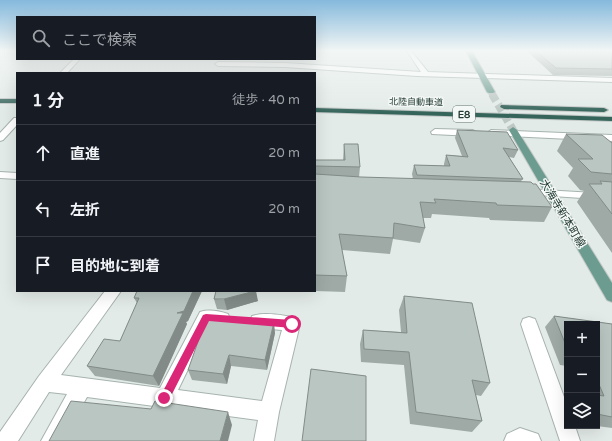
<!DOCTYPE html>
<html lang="ja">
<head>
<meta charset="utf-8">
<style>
  body { margin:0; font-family:"Varela Round","Noto Sans JP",sans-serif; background:#20242c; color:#f1f3f6 }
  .controls { position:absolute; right:12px; bottom:12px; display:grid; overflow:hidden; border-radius:0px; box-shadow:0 4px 16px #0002 }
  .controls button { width:36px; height:36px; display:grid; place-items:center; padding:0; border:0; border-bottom:1px solid #363941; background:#171b24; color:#f1f3f6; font:20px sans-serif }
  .stop { position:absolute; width:12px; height:12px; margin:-9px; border:3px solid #db2777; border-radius:50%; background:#fff }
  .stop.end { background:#db2777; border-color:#fff; box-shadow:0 1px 4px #0008 }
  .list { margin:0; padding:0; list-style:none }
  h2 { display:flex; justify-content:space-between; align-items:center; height:52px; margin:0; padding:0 16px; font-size:17px }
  h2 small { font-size:13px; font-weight:400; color:#9ea1a6 }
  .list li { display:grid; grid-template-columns:26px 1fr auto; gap:12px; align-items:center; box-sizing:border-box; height:56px; padding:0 16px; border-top:1px solid #363941 }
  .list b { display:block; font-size:15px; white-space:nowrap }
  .list em { font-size:13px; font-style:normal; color:#9ea1a6 }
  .icon { flex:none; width:22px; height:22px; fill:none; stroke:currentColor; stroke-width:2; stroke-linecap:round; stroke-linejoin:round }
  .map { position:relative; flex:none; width:612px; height:441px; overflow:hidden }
  .search { position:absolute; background:#171b24; box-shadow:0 4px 16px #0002; left:16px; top:16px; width:300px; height:44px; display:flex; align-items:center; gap:10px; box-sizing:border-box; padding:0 14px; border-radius:0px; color:#9ea1a6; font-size:15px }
  .panel { position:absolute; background:#171b24; box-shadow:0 4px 16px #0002; left:16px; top:72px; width:300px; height:220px; border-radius:0px }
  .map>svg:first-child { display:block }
</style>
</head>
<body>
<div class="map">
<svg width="612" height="441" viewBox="0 0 612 441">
  <rect width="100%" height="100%" fill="#e3ebe8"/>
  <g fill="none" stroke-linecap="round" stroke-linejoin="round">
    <path stroke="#bdc8c4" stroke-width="6" stroke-dasharray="6 3" stroke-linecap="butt" d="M491,92L492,95"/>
    <path stroke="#bdc8c4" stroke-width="8" stroke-dasharray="8 4" stroke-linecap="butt" d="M492,94L513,130"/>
    <g stroke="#a6b3af" stroke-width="2">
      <g id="minor">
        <path d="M407,51H411L428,72L612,78V82L417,76L285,67L218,66L215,64L218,62L285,63L421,72Z"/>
        <path d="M74,59H80L67,73H60Z"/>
        <path d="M14,118H17V125L3,140L0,141V133Z"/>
        <path d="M435,129L473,130L477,133L473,136L432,134L431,132Z"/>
        <path d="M491,130L612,135V141L488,135L487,133Z"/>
        <path d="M0,172L17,173V179L0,178Z"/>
        <path d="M526,189L612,194V200L522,194L521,192Z"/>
        <path d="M105,291H121L61,375L160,388L200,312C209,309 219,311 228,314L230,319L228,324L222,326L210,324L178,390L262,401L282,330L258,328L252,326L250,321L252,316C264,312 286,315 298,319L300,324L279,412L274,441H254L258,420L87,397L62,441H41L67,394L49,392L18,441H0V432L39,376Z"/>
        <path d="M529,317L535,319L537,324L567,405V426H575L580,441H560L521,324L523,319Z"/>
        <path d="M520,428L538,434L541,441H504L507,434Z"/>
      </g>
    </g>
    <g stroke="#c2c8c6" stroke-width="2">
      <g id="major">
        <path d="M466,51H472L495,92L493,93H489L487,92Z"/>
        <path d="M513,127L517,130L612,283V302L607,300L509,130Z"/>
      </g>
    </g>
    <g stroke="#c2c8c6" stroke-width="2">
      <g id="highway">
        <rect x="0" y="99" width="17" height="4"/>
        <path d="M501,105L604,108L608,110L604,112L504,109L500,107Z"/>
        <path d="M315,108L612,117V121L315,112Z"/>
      </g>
    </g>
    <use href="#minor" fill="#fff" fill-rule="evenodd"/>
    <use href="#major" fill="#6c9c90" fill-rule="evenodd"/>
    <use href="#highway" fill="#34645a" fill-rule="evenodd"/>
  </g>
  <g fill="#9faaa6">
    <path d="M527,51H612V76L553,75Z"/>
    <path d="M457,130L518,150L514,158L509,157L523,179L521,181L552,207L544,222L490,220L489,218L432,214L431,218H423L425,228L420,243L393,239L390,254L342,250L347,276L345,292L315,291V160H343L344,144L360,167L359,177L413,179L412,174L414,165L444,166V164L446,155L462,156L455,138Z"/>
    <path d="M566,134L612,143V253L577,202L584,191L580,190L568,176L573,168L557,151Z"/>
    <path d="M137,291H202L188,321L186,322L187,324L159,386L95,376L87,366L120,341L137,303L134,298Z"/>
    <path d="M404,296L490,383L481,396L476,395L482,421L472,432L410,424L404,365L361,362L360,344L363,330L401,332L399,310Z"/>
    <path d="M214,299L258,301L227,310L217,309Z"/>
    <path d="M554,316L612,324V428L597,426V324H567V366L560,365L545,327Z"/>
    <path d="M275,333L267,370L231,366L227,384L192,380L188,370Z"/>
  </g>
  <g fill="#828b87">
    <path d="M193,291H202L188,321L186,322L187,324L159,386L153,376L177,313Z"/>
    <path d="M255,291H256L258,301L227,310L224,299Z"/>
    <path d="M274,322L275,333L267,370L265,360Z"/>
    <path d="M229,355L231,366L227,384L223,374Z"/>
    <path d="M228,412L232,425L228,441H220Z"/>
  </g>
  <g fill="#b9c6c1" stroke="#828b87">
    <path d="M536,51H612V69L556,68Z"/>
    <path d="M457,130L507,132L518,150L503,148L523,179L417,175L414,165L450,166L446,155L468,157Z"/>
    <path d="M566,134L602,135L612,143V174L591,172L578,159H593Z"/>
    <path d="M344,144H358L360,167L315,166V160H345Z"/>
    <path d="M315,174L361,177L531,182L533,184H536L552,207L497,205L496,203L434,199L436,203L420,202L425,228L394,223L393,238L339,234L347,276L315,275Z"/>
    <path d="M600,181L612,182V214L589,184H602Z"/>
    <path d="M137,291H193L184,311L177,313H183L153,376L87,366L104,339L120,341L139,298H134Z"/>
    <path d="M216,291H255L224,299H214Z"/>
    <path d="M404,296L472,303L490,383L472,380L482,421L416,412L409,352L364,349L363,330L407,333Z"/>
    <path d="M207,316L274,322L265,360L229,355L223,374L188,370Z"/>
    <path d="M554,316L612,324V417L597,414V395L604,396L597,380V324H567V348Z"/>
    <path d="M311,369L366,376V441H302Z"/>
    <path d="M71,401L151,409L155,401L228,412L220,441H49Z"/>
  </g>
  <linearGradient id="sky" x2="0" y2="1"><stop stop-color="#85b9dc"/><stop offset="0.45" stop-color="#f2f6f5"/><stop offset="1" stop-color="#f2f6f5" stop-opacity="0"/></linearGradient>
  <rect width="612" height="113" fill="url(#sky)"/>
  <path fill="#db2777" d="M206,314L292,320L296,324L292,328L209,321L168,402L164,404L161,402L159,398L161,395L203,315Z"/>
  <g text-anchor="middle" stroke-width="3" stroke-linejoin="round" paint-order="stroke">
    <g font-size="9" fill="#253b35" stroke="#f3f8f6">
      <text transform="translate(416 102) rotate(1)" y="3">北陸自動車道</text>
    </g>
    <rect fill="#f3f8f6" stroke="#63746f" stroke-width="1" x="453" y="106" width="22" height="16" rx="3"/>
    <g font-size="10" font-weight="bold" fill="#253b35">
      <text x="464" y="118">E8</text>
    </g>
    <g font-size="11" fill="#253b35" stroke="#f3f8f6">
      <text transform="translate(563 213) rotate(59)" y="4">大海寺新本町線</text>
    </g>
  </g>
</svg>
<div class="controls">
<button>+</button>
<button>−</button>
<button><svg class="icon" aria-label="layers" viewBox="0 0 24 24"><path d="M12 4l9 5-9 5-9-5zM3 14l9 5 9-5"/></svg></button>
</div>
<div class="stop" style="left:292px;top:324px"></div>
<div class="stop end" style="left:164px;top:398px"></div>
<div class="search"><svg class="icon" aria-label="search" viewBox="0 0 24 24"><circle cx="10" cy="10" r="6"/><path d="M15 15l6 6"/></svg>ここで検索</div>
<section class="panel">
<h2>1 分<small>徒歩 · 40 m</small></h2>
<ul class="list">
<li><svg class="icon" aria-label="ahead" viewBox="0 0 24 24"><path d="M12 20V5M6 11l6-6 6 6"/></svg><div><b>直進</b></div><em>20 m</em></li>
<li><svg class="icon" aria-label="left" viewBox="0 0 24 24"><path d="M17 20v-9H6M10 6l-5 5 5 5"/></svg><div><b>左折</b></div><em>20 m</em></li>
<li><svg class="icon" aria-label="arrive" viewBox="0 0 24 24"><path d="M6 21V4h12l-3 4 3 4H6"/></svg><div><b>目的地に到着</b></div></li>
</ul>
</section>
</div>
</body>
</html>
